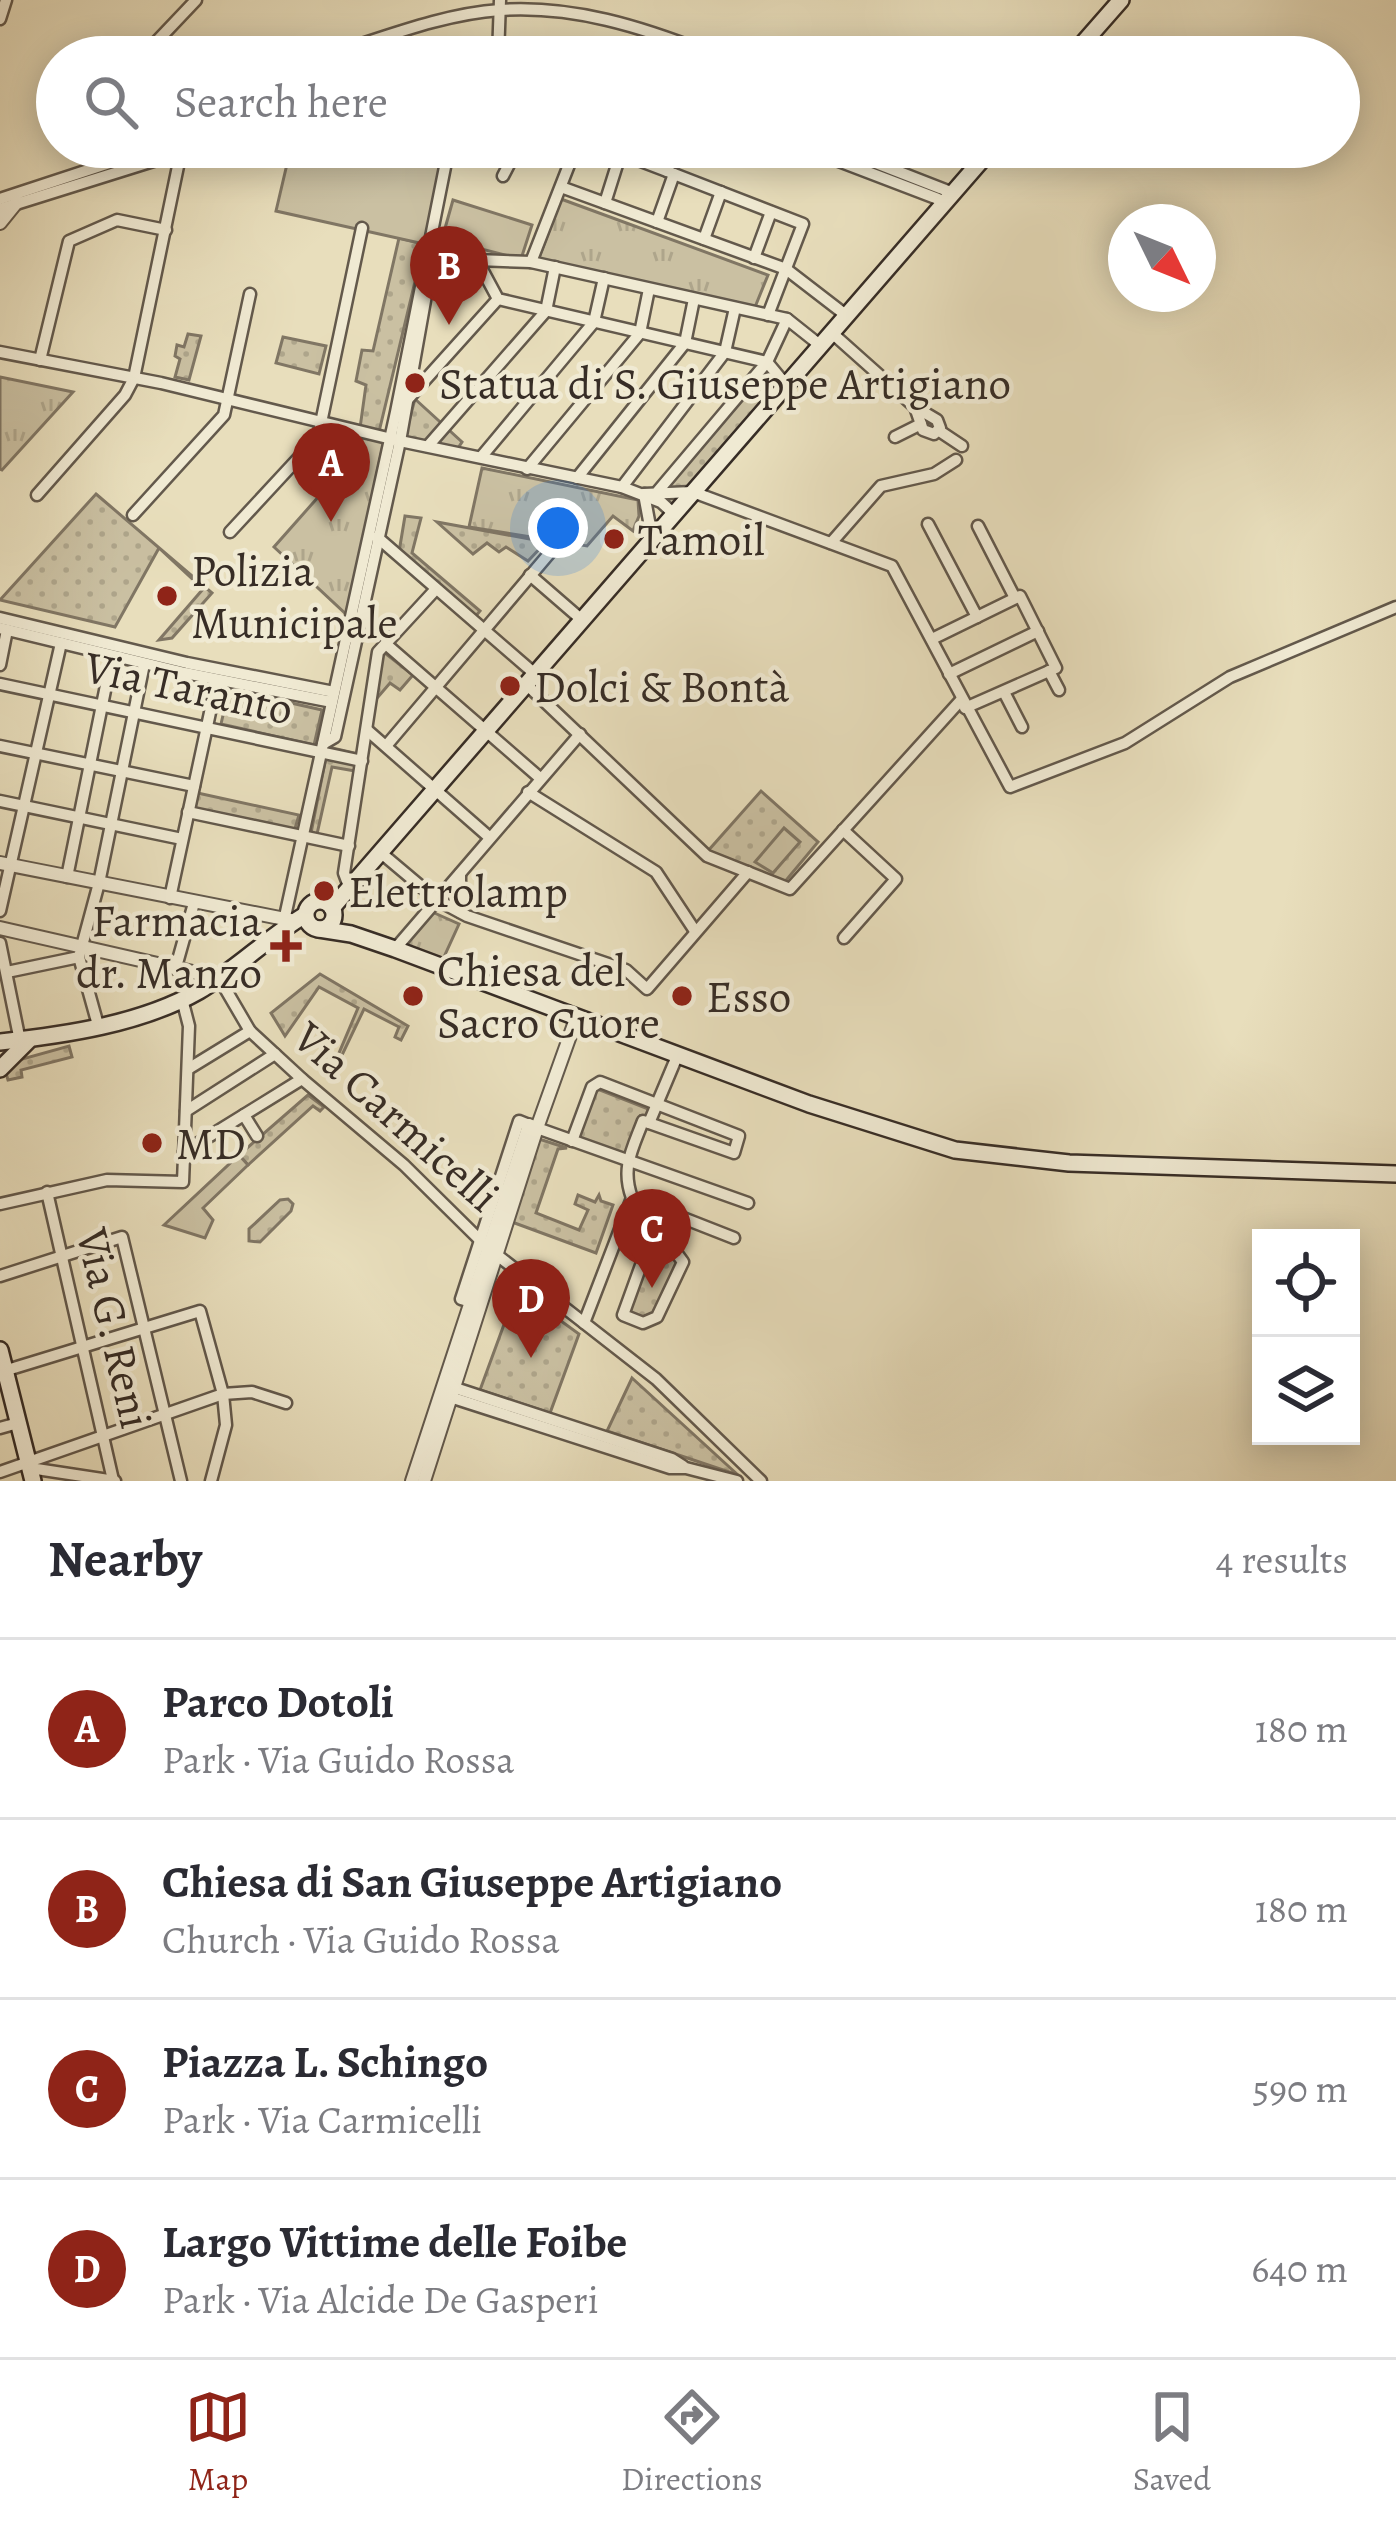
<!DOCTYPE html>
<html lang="en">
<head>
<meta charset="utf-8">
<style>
  body { margin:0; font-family:Alegreya,serif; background:#f7f7f7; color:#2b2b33 }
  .controls { position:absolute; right:36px; bottom:36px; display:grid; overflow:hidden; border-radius:0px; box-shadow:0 6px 30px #0003 }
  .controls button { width:108px; height:108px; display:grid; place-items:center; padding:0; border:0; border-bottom:3px solid #e1e1e2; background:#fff; color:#2b2b33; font:60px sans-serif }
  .compass { position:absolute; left:1108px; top:204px; width:108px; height:108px; border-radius:50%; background:#fff; box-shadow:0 6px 30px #0003; rotate:133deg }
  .you { position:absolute; left:558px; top:528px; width:42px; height:42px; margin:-30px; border:9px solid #fff; border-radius:50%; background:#1a73e8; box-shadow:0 0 0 18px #1a73e833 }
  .badge { display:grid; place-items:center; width:78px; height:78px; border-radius:50%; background:#8f2418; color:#fff; font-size:39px; font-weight:700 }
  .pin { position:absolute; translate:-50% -99px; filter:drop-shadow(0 3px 6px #0008) }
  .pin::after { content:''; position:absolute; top:63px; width:42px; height:36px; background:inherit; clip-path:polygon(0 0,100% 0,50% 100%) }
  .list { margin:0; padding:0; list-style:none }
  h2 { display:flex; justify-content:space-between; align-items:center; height:156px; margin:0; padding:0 48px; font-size:51px }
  h2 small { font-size:39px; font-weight:400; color:#7c7c81 }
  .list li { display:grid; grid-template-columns:78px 1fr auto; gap:36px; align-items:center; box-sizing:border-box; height:180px; padding:0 48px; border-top:3px solid #e1e1e2 }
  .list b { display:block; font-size:45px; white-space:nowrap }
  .list p { margin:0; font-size:39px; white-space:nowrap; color:#7c7c81 }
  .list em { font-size:39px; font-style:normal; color:#7c7c81 }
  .icon { flex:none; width:66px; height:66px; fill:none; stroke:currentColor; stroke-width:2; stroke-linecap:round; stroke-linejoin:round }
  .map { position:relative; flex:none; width:1396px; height:1481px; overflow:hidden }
  .search { position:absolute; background:#fff; box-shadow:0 6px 30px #0003; left:36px; right:36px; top:36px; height:132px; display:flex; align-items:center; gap:30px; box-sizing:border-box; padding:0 42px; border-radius:66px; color:#7c7c81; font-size:45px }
  .sheet { height:876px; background:#fff }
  nav { display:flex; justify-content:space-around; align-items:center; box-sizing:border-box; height:168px; border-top:3px solid #e1e1e2; background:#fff; font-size:33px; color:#7c7c81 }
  nav a { display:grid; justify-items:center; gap:6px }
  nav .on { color:#8f2418 }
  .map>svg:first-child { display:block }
</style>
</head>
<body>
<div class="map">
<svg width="1396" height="1481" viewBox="0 0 1396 1481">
  <defs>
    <pattern id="grass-dots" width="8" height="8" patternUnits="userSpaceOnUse" patternTransform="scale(3)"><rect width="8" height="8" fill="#cac0a2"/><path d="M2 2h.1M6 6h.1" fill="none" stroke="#aea58b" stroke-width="1.8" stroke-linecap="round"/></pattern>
    <pattern id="park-tufts" width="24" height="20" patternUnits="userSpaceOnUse" patternTransform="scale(3)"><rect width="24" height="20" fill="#cac0a2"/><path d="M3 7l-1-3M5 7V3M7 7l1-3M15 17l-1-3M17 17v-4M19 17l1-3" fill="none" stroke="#aea58b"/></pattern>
  </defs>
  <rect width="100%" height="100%" fill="#e8debc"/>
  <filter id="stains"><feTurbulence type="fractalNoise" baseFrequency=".00167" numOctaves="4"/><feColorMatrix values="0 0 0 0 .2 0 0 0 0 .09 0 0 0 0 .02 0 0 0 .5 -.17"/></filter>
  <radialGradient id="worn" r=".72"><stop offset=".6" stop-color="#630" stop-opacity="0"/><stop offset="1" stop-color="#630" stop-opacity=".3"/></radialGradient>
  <g fill="url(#grass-dots)" stroke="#807664" stroke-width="3">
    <path d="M399,238L424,244L378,436L360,428L366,385L356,381L362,350L373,351Z"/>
    <path d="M188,334L201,336L189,380L175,377L180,359L175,356L177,345L184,347Z"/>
    <path d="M283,337L326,346L319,374L276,363Z"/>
    <path d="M768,365L784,386L693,490L665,488Z"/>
    <path d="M415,399L462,442L458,448L404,439Z"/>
    <path d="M96,494L212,593L172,638L159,640L203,589L159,548L115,627L0,600Z"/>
    <path d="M405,516L421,518L412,553L480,611L474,618L399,552Z"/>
    <path d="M437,522L546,542L528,561L506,547L499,552L487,543L473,554Z"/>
    <path d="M381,650L413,675L400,690L390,683L372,704Z"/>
    <path d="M229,689L322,710L314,745L221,724Z"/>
    <path d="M328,747L358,754L355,771L332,767L317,834L311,833Z"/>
    <path d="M761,791L818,842L783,884L707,852Z"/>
    <path d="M193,792L299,815L294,832L190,809Z"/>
    <path d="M320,974L408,1026L401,1040L395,1037L399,1027L364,1009L333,1074L331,1072L358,1008L319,987L285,1036L271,1013Z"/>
    <path d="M69,1046L72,1057L21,1070L22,1077L8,1080L5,1070L15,1061Z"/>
    <path d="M595,1088L651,1110L648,1119L640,1116L624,1157L575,1139Z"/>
    <path d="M308,1095L324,1107L320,1111L313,1106L248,1165L239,1155Z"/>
    <path d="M539,1139L567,1148L558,1149L536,1213L579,1230L588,1210L575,1204L578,1195L595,1202L599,1195L601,1201L613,1205L596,1253L512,1222Z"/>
    <path d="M288,1199L293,1204L291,1211L260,1242L249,1241V1229L280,1200Z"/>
    <path d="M650,1243L675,1251L683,1262L651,1323L623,1315Z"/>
    <path d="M517,1289L579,1334L550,1413L480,1390Z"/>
    <path d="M632,1378L738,1475L607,1431Z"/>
  </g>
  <g fill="url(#park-tufts)" stroke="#807664" stroke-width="3">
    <path d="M561,199L768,275L753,312L537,263Z"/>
    <path d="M0,377L73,392L2,470L0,469Z"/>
    <path d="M363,436L384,440L347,615L274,547L358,452Z"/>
    <path d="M482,468L638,500L639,516L633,531L613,516L587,546L469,527Z"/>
    <path d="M430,911L459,924L443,959L402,944Z"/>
  </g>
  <g fill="#cac0a2" stroke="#807664" stroke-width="3">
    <path d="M291,147H439L442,157L424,244L276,211Z"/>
    <path d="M453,200L532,225L521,259L442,239Z"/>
    <path d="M784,828L800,842L773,873L755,862Z"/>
    <path d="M239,1155L248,1165L203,1208L213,1220L205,1238L164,1225Z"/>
  </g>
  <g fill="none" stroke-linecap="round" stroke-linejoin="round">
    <g stroke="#63594c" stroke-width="15">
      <g id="minor">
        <path d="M0,19L6,0"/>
        <path d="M142,57L196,0"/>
        <path d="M321,57C378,40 440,14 500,10C573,5 642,27 708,53"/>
        <path d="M461,57L545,52L579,57"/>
        <path d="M498,57L500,0"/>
        <path d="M604,147L667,171"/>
        <path d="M802,147L946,202"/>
        <path d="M835,147L953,193"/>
        <path d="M674,174L803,224L768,315"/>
        <path d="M503,176L518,147"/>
        <path d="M561,187L786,269L847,316"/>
        <path d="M0,199L158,147"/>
        <path d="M605,203L622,149"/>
        <path d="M0,209L198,147"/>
        <path d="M657,222L674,174L667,171L676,147"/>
        <path d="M704,239L721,192"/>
        <path d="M428,249L477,260L531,262L787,319L767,362L786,385"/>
        <path d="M754,258L771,212"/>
        <path d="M477,260L498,299L767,362L658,491"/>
        <path d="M531,262L576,147"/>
        <path d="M787,319L821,346"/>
        <path d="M832,333L915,407L937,420L940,428L934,434L923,430L915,407"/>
        <path d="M0,352L161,383L400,441L622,487L661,502L674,514"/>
        <path d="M40,360L69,241L117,220L166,230"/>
        <path d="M408,399L498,299"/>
        <path d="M938,430L962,446"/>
        <path d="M895,437L921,424"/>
        <path d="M428,446L546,311L555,267"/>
        <path d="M482,456L594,322L604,278"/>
        <path d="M527,469L640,333L649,289"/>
        <path d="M577,478L685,343L694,299"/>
        <path d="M622,487L725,352L735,308"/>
        <path d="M644,494L693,492L892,566L1010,787L1125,743L1230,677L1396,607"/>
        <path d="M644,494L652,537"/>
        <path d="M37,495L125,395L134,378L182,147"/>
        <path d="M133,515L224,415L250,294"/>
        <path d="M928,524L977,617"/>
        <path d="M978,526L1015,598"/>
        <path d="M230,532L318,437L362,228"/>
        <path d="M377,537L535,674"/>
        <path d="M831,543L881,486L934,474L956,460"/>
        <path d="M530,575L582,620"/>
        <path d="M0,618L187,663L334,692"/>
        <path d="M0,628L185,673L332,702"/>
        <path d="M932,639L1020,596L1056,668L965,708"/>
        <path d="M387,645L540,778"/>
        <path d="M0,665L7,630"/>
        <path d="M1049,671L1059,690"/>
        <path d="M949,674L1038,631"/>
        <path d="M0,684L362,761"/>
        <path d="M526,684L707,856L790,889L961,700"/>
        <path d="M1004,692L1022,727"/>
        <path d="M367,730L489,837"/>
        <path d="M323,744L335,737L400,441L426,295"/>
        <path d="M0,746L194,786"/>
        <path d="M386,746L559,542"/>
        <path d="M528,792L656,872L695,931"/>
        <path d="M0,801L182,839"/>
        <path d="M188,812L349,846"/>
        <path d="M843,830L896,879L844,938"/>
        <path d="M380,852L437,900L467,916L626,970L647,989L748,872"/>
        <path d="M67,877L112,656"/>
        <path d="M347,881L344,873L378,652L436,589"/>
        <path d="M170,898L217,680"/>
        <path d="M0,911L61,643"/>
        <path d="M460,912V874"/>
        <path d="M284,921L396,412L449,147"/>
        <path d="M0,943L20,1041"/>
        <path d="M395,949L580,734"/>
        <path d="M176,967L194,903"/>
        <path d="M7,972L79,957"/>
        <path d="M219,978L250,1031L302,1079L404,1165L488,1248L656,1379L761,1481"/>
        <path d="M98,1025L79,957L99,883L144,664"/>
        <path d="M188,1069L250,1031"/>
        <path d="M186,1111L275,1054"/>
        <path d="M244,1115L257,1136"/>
        <path d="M537,1128L748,1203"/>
        <path d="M572,1141L592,1087L600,1082L739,1136L734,1153L649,1123"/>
        <path d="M184,1152L302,1079"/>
        <path d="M47,1192L113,1480"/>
        <path d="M632,1198L734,1238"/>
        <path d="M0,1204L107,1180L183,1182L189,1026L182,999"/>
        <path d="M650,1243L675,1251L683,1262L657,1317L643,1323L623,1315L661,1210"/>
        <path d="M0,1276L122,1237L181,1481"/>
        <path d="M478,1304L461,1299L519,1121L529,1125"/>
        <path d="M584,1323L632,1198C621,1168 632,1150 643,1121L649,1123L678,1054"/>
        <path d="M4,1371L200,1311L223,1394L226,1425L211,1481"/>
        <path d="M446,1385L672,1459L683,1466"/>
        <path d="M447,1396L670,1468H686L737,1481"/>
        <path d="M0,1428L18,1423"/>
        <path d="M30,1468L115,1481"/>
        <path d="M0,1472L223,1394L252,1392L286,1403"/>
      </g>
    </g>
    <g stroke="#63594c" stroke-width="16">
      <g id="tertiary">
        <path d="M0,223L17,202"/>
        <path d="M0,863L295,921"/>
        <path d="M0,928L219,978"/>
        <path d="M412,1481L529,1125L537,1128"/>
        <path d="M424,1481L537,1128L577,1016"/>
      </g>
    </g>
    <g stroke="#372d26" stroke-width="20">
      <g id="secondary">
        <path d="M1071,57L1121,0"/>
        <circle cx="320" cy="915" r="14"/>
        <path d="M332,908L993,147"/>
        <path d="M319,929L351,934L395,949L809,1104L955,1150L1069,1163L1396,1174"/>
        <path d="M0,1042C65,1035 141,1024 199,991C237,969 268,937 305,915"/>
        <path d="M0,1069L28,1041"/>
        <path d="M0,1350L33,1481"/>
      </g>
    </g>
    <use href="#minor" stroke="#f0ead3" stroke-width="10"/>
    <use href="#tertiary" stroke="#f0ead3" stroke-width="12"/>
    <use href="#secondary" stroke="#f0ead3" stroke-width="15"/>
  </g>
  <g fill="#8f2418" stroke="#f0ead3" stroke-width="4.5">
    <circle cx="415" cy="383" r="12"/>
    <circle cx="614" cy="539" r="12"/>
    <circle cx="167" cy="596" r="12"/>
    <circle cx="510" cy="686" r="12"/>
    <circle cx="324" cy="891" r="12"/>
    <path d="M280 928h12v12h12v12h-12v12h-12v-12h-12v-12h12z"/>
    <circle cx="413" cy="996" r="12"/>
    <circle cx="682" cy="996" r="12"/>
    <circle cx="152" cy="1143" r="12"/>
  </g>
  <g text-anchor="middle" stroke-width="9" stroke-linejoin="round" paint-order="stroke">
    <g font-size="45" fill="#372d26" stroke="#f0ead3" text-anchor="start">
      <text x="439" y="399">Statua di S. Giuseppe Artigiano</text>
      <text x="638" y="555">Tamoil</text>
      <text x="191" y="586">Polizia<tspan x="191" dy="52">Municipale</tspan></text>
      <text x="534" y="702">Dolci &amp; Bontà</text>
      <text x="348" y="907">Elettrolamp</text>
      <text x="262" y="936" text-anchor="end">Farmacia<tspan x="262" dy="52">dr. Manzo</tspan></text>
      <text x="437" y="986">Chiesa del<tspan x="437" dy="52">Sacro Cuore</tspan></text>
      <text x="706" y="1012">Esso</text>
      <text x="176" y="1159">MD</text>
    </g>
    <g font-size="45" fill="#372d26" stroke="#f0ead3">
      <text transform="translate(189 687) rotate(12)" y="16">Via Taranto</text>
      <text transform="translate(397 1116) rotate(42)" y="16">Via Carmicelli</text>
      <text transform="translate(115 1328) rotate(77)" y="16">Via G. Reni</text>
    </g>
  </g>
  <rect width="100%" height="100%" filter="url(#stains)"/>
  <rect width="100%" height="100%" fill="url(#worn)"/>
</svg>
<div class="controls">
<button><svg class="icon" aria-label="locate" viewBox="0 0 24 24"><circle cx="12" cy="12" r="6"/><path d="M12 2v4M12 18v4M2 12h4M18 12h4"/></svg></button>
<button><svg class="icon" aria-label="layers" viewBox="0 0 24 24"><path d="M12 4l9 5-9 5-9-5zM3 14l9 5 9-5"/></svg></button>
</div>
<svg class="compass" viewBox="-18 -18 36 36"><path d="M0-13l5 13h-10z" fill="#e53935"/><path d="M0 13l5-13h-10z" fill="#7c7c81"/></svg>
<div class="you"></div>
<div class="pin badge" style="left:331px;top:522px">A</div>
<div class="pin badge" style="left:449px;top:325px">B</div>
<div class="pin badge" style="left:652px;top:1288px">C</div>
<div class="pin badge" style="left:531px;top:1358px">D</div>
<div class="search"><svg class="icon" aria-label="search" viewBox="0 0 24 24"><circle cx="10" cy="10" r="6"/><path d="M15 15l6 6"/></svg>Search here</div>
</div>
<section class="sheet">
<h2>Nearby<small>4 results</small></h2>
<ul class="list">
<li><span class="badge">A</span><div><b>Parco Dotoli</b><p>Park · Via Guido Rossa</p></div><em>180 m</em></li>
<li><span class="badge">B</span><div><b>Chiesa di San Giuseppe Artigiano</b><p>Church · Via Guido Rossa</p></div><em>180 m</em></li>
<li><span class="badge">C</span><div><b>Piazza L. Schingo</b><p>Park · Via Carmicelli</p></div><em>590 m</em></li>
<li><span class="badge">D</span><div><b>Largo Vittime delle Foibe</b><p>Park · Via Alcide De Gasperi</p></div><em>640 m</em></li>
</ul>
</section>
<nav>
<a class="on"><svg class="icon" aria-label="map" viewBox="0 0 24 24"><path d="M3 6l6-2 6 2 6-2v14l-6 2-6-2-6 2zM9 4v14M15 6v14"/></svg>Map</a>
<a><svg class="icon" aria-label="directions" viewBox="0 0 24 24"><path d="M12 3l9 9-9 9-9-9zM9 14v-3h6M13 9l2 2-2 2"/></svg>Directions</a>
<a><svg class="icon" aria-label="saved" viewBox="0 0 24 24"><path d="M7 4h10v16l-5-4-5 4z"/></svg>Saved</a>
</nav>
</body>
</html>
